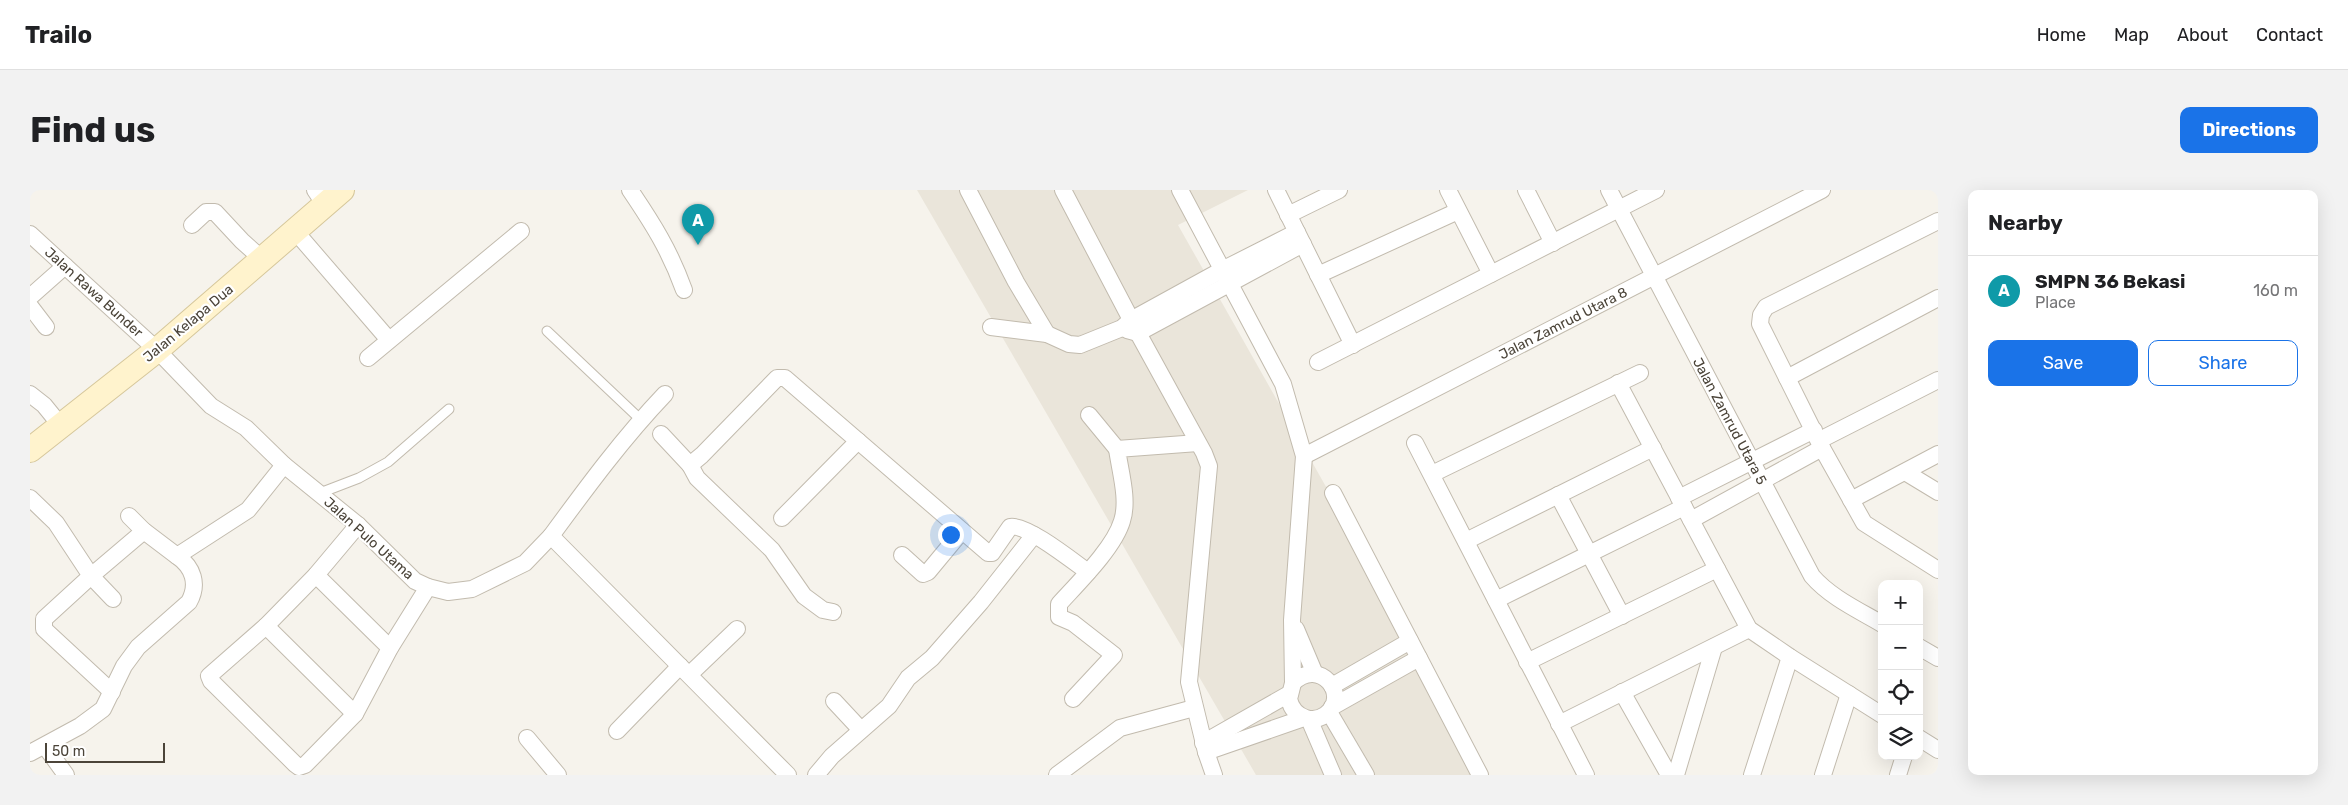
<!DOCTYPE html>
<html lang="en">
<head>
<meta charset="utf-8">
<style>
  body { margin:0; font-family:Rubik,sans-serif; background:#f2f2f2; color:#202124 }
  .controls { position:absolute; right:15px; bottom:15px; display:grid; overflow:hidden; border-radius:10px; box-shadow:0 5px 20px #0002 }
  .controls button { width:45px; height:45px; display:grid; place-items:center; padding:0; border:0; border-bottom:1px solid #e0e0e0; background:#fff; color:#202124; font:25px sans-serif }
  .scale { position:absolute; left:15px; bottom:12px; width:120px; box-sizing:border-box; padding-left:5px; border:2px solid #4b4439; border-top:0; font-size:14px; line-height:18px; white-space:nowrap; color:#4b4439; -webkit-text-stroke:4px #fff; paint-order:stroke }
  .you { position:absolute; left:920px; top:344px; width:18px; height:18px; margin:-12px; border:4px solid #fff; border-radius:50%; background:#1a73e8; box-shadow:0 0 0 8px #1a73e833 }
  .badge { display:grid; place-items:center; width:32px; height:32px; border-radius:50%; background:#1a73e8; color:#fff; font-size:16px; font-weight:700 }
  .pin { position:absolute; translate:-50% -41px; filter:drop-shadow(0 1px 2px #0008) }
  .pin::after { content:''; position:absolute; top:26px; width:18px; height:15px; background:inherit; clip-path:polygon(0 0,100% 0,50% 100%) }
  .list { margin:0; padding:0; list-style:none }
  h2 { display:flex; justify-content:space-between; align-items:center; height:65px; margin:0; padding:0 20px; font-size:21px }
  h2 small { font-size:16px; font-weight:400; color:#757577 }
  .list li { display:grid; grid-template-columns:32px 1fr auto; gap:15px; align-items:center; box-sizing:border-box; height:70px; padding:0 20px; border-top:1px solid #e0e0e0 }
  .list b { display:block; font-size:19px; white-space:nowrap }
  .list p { margin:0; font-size:16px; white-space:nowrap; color:#757577 }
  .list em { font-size:16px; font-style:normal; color:#757577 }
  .actions { display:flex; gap:10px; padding:15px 20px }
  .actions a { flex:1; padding:11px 0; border:1px solid #1a73e8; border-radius:10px; text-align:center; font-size:18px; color:#1a73e8 }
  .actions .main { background:#1a73e8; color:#fff }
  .icon { flex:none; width:28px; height:28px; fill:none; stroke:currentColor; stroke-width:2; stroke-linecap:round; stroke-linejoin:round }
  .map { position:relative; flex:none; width:1908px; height:585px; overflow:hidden; border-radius:10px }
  header { display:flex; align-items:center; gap:30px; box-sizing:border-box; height:70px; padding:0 25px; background:#fff; border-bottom:1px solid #e0e0e0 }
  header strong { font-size:24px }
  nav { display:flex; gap:28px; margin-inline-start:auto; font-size:18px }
  .intro { display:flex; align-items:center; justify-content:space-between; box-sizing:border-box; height:120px; padding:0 30px }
  h1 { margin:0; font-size:35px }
  .button { padding:12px 22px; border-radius:10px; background:#1a73e8; color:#fff; font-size:18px; font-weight:700 }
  main { display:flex; gap:30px; padding:0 30px }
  aside { flex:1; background:#fff; border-radius:10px; box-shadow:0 5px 20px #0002 }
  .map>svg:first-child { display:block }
</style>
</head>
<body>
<header>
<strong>Trailo</strong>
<nav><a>Home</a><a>Map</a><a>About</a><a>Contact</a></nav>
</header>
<div class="intro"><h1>Find us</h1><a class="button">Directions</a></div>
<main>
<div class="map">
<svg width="1908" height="585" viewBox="0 0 1908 585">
  <rect width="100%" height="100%" fill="#f6f3ec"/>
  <path fill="#eae5da" d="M887,0H1218L1148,35L1459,585H1226Z"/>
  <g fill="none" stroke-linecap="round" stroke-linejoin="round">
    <g stroke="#c2bbae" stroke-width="11">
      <g id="service">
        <path d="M517,141L610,229"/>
        <path d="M290,303L329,288L358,272L419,219"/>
      </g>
    </g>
    <g stroke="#c2bbae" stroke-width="18">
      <g id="minor">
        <path d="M285,0L295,15"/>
        <path d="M600,0C623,34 640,61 654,100"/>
        <path d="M938,0L986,92L1017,144"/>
        <path d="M1033,0L1108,143L1174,263L1179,276L1159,492L1176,562L1184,585"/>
        <path d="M1150,0L1253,194L1274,266L1262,430L1263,493L1259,509C1261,518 1266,525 1276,528C1282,530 1289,529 1295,525C1322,506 1289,466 1263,493"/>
        <path d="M1246,0L1323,155"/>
        <path d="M1418,0L1461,84"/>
        <path d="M1496,0L1523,53"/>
        <path d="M1579,0L1782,386C1800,407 1828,420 1852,434"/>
        <path d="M1258,25L1309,0"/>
        <path d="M1908,31L1736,117L1731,125L1730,134L1792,258L1834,333L1908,380"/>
        <path d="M162,35L176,22H185L212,51L232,69"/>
        <path d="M265,41L359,150"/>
        <path d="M0,44L127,160L181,216L216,238L254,275L328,335L385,391L398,397L418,402L442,399L495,373L521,346L758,585"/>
        <path d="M1288,85L1428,21"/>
        <path d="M0,107L35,76"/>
        <path d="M0,116L16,137"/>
        <path d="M961,137L1017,144L1039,154L1050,155L1092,138L1101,130L1192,80L1267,42"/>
        <path d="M1097,140L1108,143L1273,54"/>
        <path d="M338,168L491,41"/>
        <path d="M1288,172L1626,0"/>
        <path d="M1757,188L1908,108"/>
        <path d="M1588,193L1719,439L1760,467L1852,525"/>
        <path d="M0,204L14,215L31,236"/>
        <path d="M1059,225L1087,259"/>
        <path d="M631,244L660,275L672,265L747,188H755L958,363H962L980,337C995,333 1044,372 1058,382"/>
        <path d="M1790,250L1908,190"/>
        <path d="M1385,253L1556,585"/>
        <path d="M1274,266L1792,0"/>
        <path d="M660,275L667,288L742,360L774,406L793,420L803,422"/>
        <path d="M1875,282L1908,302"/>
        <path d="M1402,284L1610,183"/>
        <path d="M1303,303L1450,585"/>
        <path d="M1528,305L1592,426"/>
        <path d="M0,308L26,333L61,386L14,429V439L82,502"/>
        <path d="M1649,308L1784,240"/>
        <path d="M1821,310L1908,264"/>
        <path d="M99,326L114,341L147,366L218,320L254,275"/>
        <path d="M752,328L828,251"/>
        <path d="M1661,330L1792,258"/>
        <path d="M328,335L286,385L236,436L179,486L181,491L265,574L269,577L275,575L325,524L360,458L398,397"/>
        <path d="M521,346C557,297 593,248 635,204"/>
        <path d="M1436,351L1623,258"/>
        <path d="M872,365L893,384L898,382L932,341"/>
        <path d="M286,385L360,458"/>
        <path d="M83,409L61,386L114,341"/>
        <path d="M1466,410L1654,317"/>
        <path d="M236,436L325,524"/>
        <path d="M1266,439L1285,484"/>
        <path d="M1889,457L1908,468"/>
        <path d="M1497,472L1687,379"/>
        <path d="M660,484L707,439"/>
        <path d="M1302,496L1380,451"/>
        <path d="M1592,502L1639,585"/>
        <path d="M1043,509L1084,465L1043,433L1029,427V414C1048,393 1084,358 1092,331C1099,310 1090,281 1087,259L1168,253"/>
        <path d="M804,511L831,540"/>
        <path d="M1302,517L1389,468"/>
        <path d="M1299,522L1336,585"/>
        <path d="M1279,529L1303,585"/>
        <path d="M1529,534L1719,439"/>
        <path d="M587,541L650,476"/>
        <path d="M497,548L528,585"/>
        <path d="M1889,548L1908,560"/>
        <path d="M1173,553L1259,504"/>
        <path d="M15,556L36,585"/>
        <path d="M1176,562L1274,528"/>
        <path d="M0,563L50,536L73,519L94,476L108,457L159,412C169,394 163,377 147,366"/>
        <path d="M786,585L802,566L859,516L878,488L902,468L951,412L1004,345"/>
        <path d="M1027,585L1090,538L1164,518"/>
        <path d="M1646,585L1684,457"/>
        <path d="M1722,585L1760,467"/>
        <path d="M1793,585L1819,504"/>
        <path d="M1868,585L1874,566"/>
      </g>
    </g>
    <g stroke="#d6c79b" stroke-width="26">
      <path id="secondary" d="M0,260L127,160L312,0"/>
    </g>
    <use href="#service" stroke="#fff" stroke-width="9"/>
    <use href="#minor" stroke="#fff" stroke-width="16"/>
    <use href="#secondary" stroke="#fff3cd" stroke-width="24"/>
  </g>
  <g text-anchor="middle" stroke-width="4.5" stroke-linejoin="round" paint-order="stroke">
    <g font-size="14" fill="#4b4439" stroke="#fff">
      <text transform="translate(64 102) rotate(42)" y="5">Jalan Rawa Bunder</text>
      <text transform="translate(158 133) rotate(-40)" y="5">Jalan Kelapa Dua</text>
      <text transform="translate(1533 133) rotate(-27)" y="5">Jalan Zamrud Utara 8</text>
      <text transform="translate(1700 231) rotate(62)" y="5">Jalan Zamrud Utara 5</text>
      <text transform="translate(339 348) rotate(42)" y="5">Jalan Pulo Utama</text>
    </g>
  </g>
</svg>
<div class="controls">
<button>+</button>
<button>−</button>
<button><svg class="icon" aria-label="locate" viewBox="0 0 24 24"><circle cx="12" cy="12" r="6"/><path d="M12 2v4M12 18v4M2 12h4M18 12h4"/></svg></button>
<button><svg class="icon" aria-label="layers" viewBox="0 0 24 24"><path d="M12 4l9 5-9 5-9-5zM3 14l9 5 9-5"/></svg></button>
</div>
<div class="scale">50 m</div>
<div class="you"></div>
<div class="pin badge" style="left:668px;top:55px;background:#0f9aa8">A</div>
</div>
<aside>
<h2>Nearby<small></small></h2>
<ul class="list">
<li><span class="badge" style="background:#0f9aa8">A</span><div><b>SMPN 36 Bekasi</b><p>Place</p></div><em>160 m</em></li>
</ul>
<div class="actions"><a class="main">Save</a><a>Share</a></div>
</aside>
</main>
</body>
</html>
